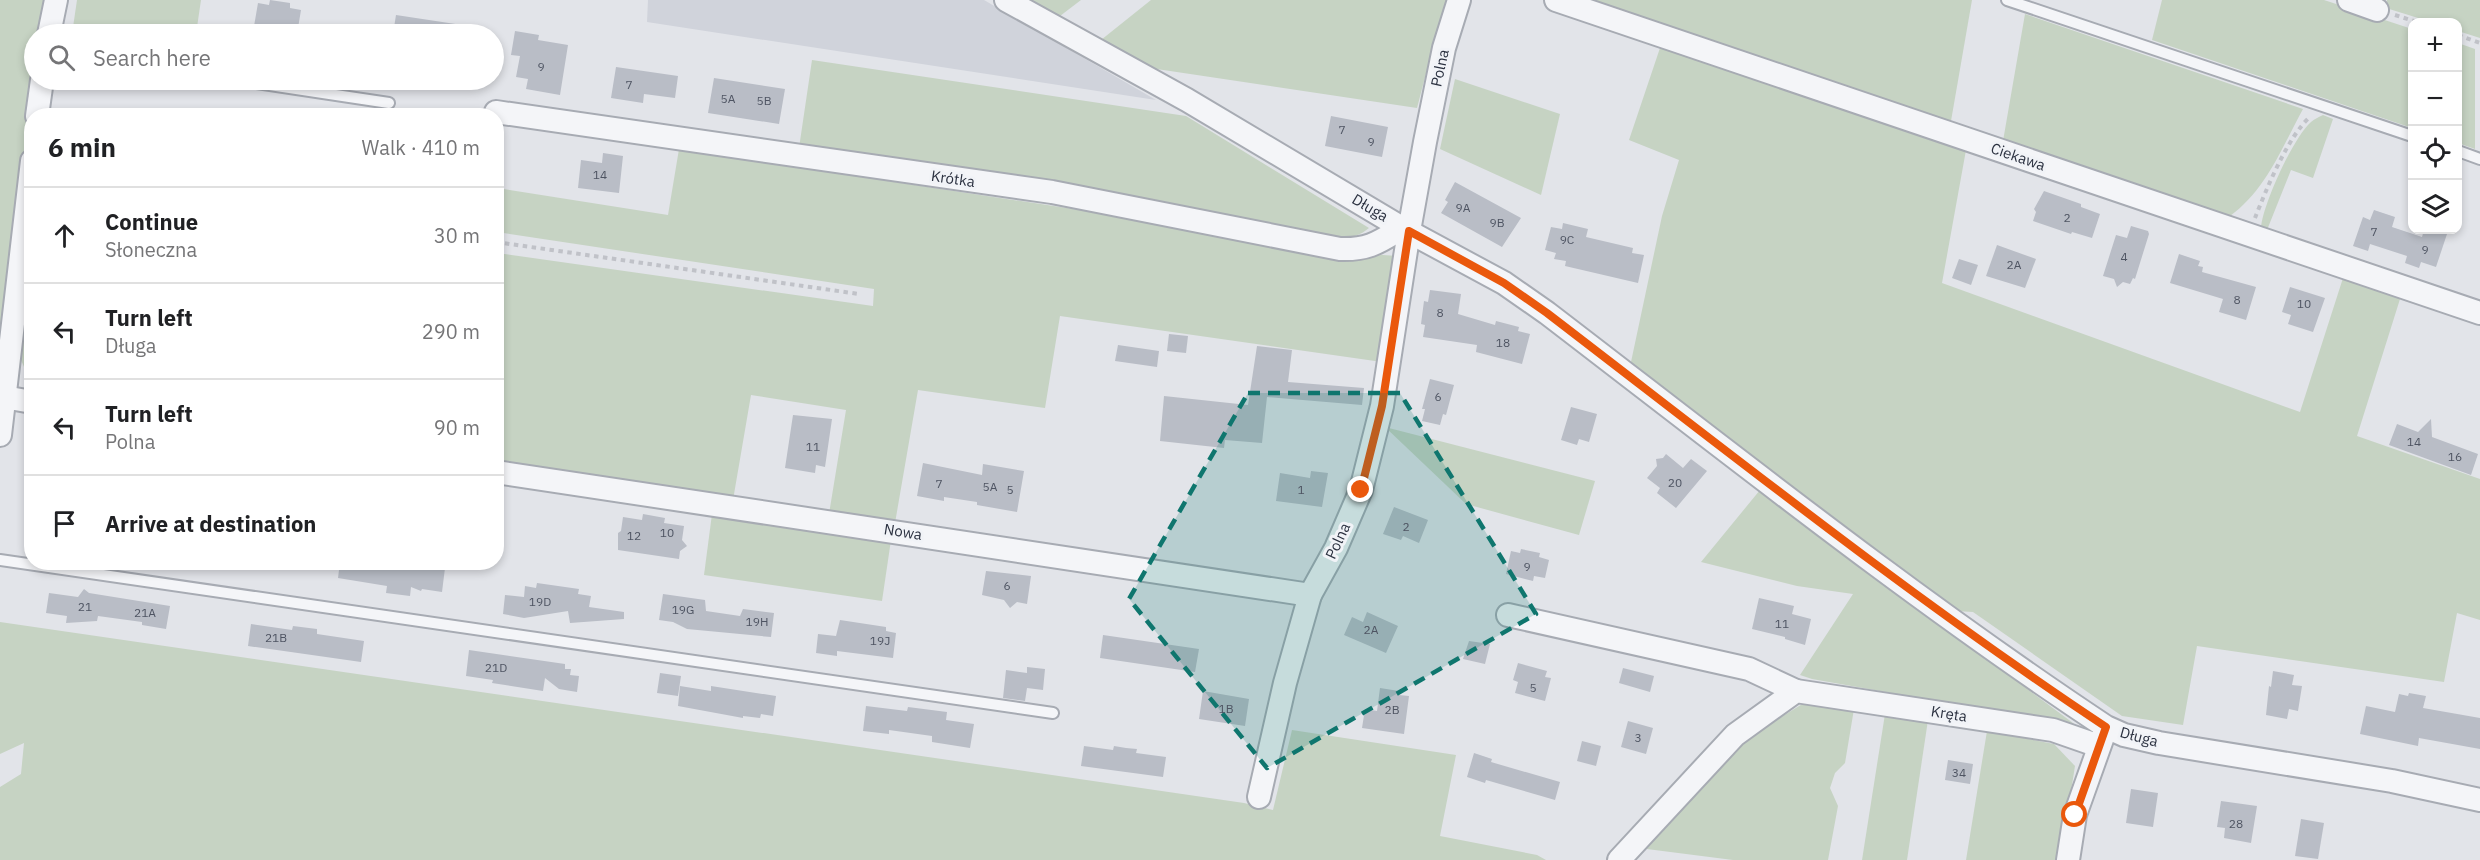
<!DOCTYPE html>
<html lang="en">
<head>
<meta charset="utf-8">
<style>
  body { margin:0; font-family:"IBM Plex Sans",sans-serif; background:#f6f6f6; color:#202124 }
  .controls { position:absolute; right:18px; top:18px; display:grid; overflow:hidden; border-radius:12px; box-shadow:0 3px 9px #0003 }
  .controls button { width:54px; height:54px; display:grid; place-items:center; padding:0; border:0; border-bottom:2px solid #e0e0e0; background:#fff; color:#202124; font:30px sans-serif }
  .stop { position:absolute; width:18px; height:18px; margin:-14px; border:4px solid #ea580c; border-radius:50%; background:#fff }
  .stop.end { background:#ea580c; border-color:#fff; box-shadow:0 2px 6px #0008 }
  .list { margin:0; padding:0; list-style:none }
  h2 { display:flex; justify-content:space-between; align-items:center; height:78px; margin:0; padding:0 24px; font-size:26px }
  h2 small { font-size:20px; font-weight:400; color:#757577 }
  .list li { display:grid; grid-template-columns:39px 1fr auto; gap:18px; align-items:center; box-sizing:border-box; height:96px; padding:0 24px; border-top:2px solid #e0e0e0 }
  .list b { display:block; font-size:22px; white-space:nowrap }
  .list p { margin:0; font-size:20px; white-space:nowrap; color:#757577 }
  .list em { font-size:20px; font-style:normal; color:#757577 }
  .icon { flex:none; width:33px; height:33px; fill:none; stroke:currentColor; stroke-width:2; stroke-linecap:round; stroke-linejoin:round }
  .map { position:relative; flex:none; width:2480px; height:860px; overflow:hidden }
  .search { position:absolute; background:#fff; box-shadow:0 3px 9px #0003; left:24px; top:24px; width:480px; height:66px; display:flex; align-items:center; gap:15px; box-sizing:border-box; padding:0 21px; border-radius:33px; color:#757577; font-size:22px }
  .panel { position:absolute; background:#fff; box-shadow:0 3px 9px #0003; left:24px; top:108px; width:480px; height:462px; border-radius:24px }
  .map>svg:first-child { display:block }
</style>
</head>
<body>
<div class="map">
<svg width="2480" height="860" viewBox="0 0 2480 860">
  <rect width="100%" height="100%" fill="#e2e4e9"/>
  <path fill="#d0d3db" d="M648,0H984L1156,100L647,22Z"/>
  <g fill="#c6d3c3">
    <path d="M0,0H46L41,34H34L36,80L0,356Z"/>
    <path d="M77,0H201L196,34H72Z"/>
    <path d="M1027,0H1081L1060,16Z"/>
    <path d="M1151,0H1450L1436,35L1417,108L1150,68L1101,40Z"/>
    <path d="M1594,0H1972L1951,121Z"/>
    <path d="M2162,0H2324L2412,29V128L2152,40Z"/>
    <path d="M2387,0H2480V38L2458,31V22H2431L2386,8Z"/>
    <path d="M2025,14L2303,109C2281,149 2267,189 2229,217L2003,141Z"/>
    <path d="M2458,43L2475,49V149L2458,143Z"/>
    <path d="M1661,45L1966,150L1942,283L2300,412L2343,278L2400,299L2357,436L2480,479V620L2457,613L2444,682L2197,646L2183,725L2122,716L1973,612L1955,611L1849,532L1631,362L1662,216L1679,160L1629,140Z"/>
    <path d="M812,60L1186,116L1369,228C1357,238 1348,238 1333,237L1194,209L799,148Z"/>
    <path d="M1455,79L1560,114L1541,195L1440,149Z"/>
    <path d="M2323,115L2333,119L2313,178L2291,170L2267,230L2261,228C2263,204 2293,138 2311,122C2314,119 2319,117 2323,115Z"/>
    <path d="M679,149L1368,254L1398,256L1382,362L1060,316L1045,408L918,390L895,523L829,514L846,410L751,395L733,500L497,465V253L873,306L874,289L497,232V188L668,215Z"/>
    <path d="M31,241V383L18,353Z"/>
    <path d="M1385,427L1595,481L1579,535L1466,504Z"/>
    <path d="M1760,490L2077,726L1812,679L1800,675L1853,594L1797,586L1701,562Z"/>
    <path d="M712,514L891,540L882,601L704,575Z"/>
    <path d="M0,622L1244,803L1273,810L1292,730L1456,755L1440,836L1537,855L1546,860H0V787L21,774L24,743L0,754Z"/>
    <path d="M1804,703L1854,709L1845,763L1835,773L1830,788L1838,806L1828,860H1733L1639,848L1750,736Z"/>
    <path d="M1885,714L1928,720L1907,860H1862Z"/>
    <path d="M1987,731L2054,744L2075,766L2060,860H1966Z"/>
  </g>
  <g fill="#b9bdc6">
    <path d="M270,0L290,3V8L301,10L297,34L253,32L258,3L269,5Z"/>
    <path d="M396,15L462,25L461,34H393Z"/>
    <path d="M515,31L539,35L538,40L568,45L560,95L526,89L528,79L516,77L520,56L511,55Z"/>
    <path d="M616,67L678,76L675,98L644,94L643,103L611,98Z"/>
    <path d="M714,78L785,89L779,124L708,113Z"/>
    <path d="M1331,116L1388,127L1382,157L1325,146Z"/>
    <path d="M603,153L623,156L619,193L578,188L581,160L602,163Z"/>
    <path d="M1455,182L1521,218L1502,247L1441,213L1448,202L1445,200Z"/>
    <path d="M2044,191L2081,204V207L2100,214L2092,238L2072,232L2071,234L2033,221L2036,212L2034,209Z"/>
    <path d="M2374,210L2395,217L2392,227L2422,237L2424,230L2447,234L2436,267L2421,262L2419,268L2405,263L2407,256L2370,244L2368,251L2353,246L2363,217L2370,220Z"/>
    <path d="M1563,223L1588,229L1586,237L1633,248L1632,253L1644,255L1638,283L1565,266L1566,261L1554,259L1556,253L1545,250L1551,227L1562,229Z"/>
    <path d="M2131,226L2148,231L2149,234L2135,279L2133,278L2130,284L2123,282L2117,287L2114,279L2103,276L2116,235L2127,238Z"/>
    <path d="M1997,245L2036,259L2025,288L1986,276Z"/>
    <path d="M2179,254L2200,261L2198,266L2203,267L2202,272L2256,287L2246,320L2219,312L2223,299L2170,283Z"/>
    <path d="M1959,259L1978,265L1971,285L1952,278Z"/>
    <path d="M2290,287L2325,298L2313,332L2288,324L2291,315L2282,312Z"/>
    <path d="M1430,290L1461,294L1458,314L1495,325L1496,321L1519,327L1518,331L1530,334L1522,364L1476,352L1477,345L1423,337L1425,325L1421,324L1424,301L1428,302Z"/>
    <path d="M1169,334L1188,336L1186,353L1167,351Z"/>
    <path d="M1118,345L1159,351L1157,367L1115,361Z"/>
    <path d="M1257,346L1292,350L1288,382L1364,388L1362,405L1267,397L1262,443L1225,440L1224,448L1160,441L1164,396L1248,405Z"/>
    <path d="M1430,379L1454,385L1446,415L1443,414L1440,425L1422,421L1425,409H1422Z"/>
    <path d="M1571,407L1597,414L1589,442L1579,439L1577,445L1561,440Z"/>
    <path d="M793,415L832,419L825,467L816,465L815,473L785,468Z"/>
    <path d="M2431,419L2432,437L2478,454L2471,475L2389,445L2397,424L2418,432Z"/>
    <path d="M1666,454L1683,468L1691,459L1707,471L1676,508L1657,493L1660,488L1647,478L1657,466L1656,459L1663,458Z"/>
    <path d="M923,463L982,475L983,464L1024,471L1017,512L977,505V502L944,497V501L917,496Z"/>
    <path d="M1311,471L1328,473L1322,507L1276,501L1280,473L1310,478Z"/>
    <path d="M1394,507L1428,520L1419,543L1403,536L1401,540L1383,534Z"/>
    <path d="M643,514L665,518L664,523L684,526L682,540L687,546L680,551L679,559L618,550V533L621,531L623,517L642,520Z"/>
    <path d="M1521,549L1540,553L1539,557L1549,560L1545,578L1534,576L1533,581L1506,574L1511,551L1520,553Z"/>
    <path d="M340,562L418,564L445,568L442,592L422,589L421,591L411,587L410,596L386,593L387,586L338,578Z"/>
    <path d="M986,571L1031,576L1027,604L1017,602L1010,608L1004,600L982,595Z"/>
    <path d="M537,583L579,589L578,594L591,596L589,607L624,612V619L570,623L568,611L524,618L503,614L505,595L524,597L525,586L536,588Z"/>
    <path d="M84,589L89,593L170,606L166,629L142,625V622L98,616L97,621L66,623L67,616L46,613L49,593L78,597Z"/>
    <path d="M663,594L705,600L706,611L740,616L743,609L774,613L771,637L687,629L673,622L659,620Z"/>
    <path d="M1759,598L1794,606L1792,614L1811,619L1805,645L1785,639V637L1752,629Z"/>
    <path d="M1367,612L1398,626L1386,653L1344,635L1352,617L1363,622Z"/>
    <path d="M840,620L886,627V631L896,633L893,658L837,651V656L816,653L818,634L836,636Z"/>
    <path d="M251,624L292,630L293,626L317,629V634L364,641L361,662L248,646Z"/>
    <path d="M1103,635L1199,649L1195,672L1100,658Z"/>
    <path d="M1469,641L1490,644L1485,664L1463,659Z"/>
    <path d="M469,650L565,664V669H571L570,675L579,676L577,692L559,689L545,678L543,691L492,683L493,680L466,676Z"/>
    <path d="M1518,663L1547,671L1545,677L1551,678L1545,701L1515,693L1518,682L1513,680Z"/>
    <path d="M1027,667L1045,669L1043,690L1027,688L1025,701L1003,698L1006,670L1027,673Z"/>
    <path d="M1623,668L1654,676L1650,692L1619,683Z"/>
    <path d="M2273,671L2294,675L2292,685L2302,686L2298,711L2289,709L2287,719L2266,715L2269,686L2271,687Z"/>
    <path d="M660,673L681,676L678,696L657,693Z"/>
    <path d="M680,686L711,691V686L776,696L773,716L761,714L760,718L743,716V718L678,706Z"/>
    <path d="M1380,688L1399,691V695L1409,696L1404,734L1362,728L1365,709L1377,711Z"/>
    <path d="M1203,691L1249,699L1245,726L1199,719Z"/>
    <path d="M2409,693L2426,696L2423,708L2480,718V749L2419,738L2418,746L2360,734L2366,706L2395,712L2399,694L2408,696Z"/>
    <path d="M866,706L907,711L908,707L947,712L946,720L974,724L970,748L932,742V736L889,730V734L863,731Z"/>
    <path d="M1628,721L1653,728L1646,754L1621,747Z"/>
    <path d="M1582,741L1601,746L1596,766L1577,761Z"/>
    <path d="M1084,746L1113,750L1114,746L1126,748L1137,749L1136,753L1166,757L1163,777L1081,766Z"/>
    <path d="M1474,753L1492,759L1491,762L1560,782L1555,800L1486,780L1485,783L1467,777Z"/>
    <path d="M1948,760L1973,764L1970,784L1945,780Z"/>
    <path d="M2131,789L2158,793L2153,827L2126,823Z"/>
    <path d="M2221,801L2257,806L2251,843L2224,838L2225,828L2217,827Z"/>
    <path d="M2301,819L2324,823L2318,859L2295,856Z"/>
  </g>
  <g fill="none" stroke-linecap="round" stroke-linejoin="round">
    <g stroke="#a7abb3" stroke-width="14">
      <g id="service">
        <path d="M2007,0L2412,136"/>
        <path d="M236,80L389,103"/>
        <path d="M2458,151L2480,159"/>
        <path d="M0,560L1053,713"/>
      </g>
    </g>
    <g stroke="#a7abb3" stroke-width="26">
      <g id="minor">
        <path d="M1006,0L1187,100L1402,228L1504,283L1547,313C1731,454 1913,599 2106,727L2124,735L2159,743L2392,781L2480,800"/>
        <path d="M1556,0L2480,313"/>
        <path d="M2349,0L2377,10"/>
        <path d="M49,34L56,0"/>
        <path d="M496,112L1052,192L1340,249C1369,250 1379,242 1402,228"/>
        <path d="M37,116L42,80"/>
        <path d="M4,397L32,402"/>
        <path d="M0,435L32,161"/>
        <path d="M496,472L1310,595"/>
        <path d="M1508,615L1749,669L1796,691"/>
        <path d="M1259,797L1285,683L1310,595L1336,548L1361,490L1382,406L1409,231L1425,142L1444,48L1459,0"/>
        <path d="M1619,860L1735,735L1796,691L2053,730L2099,746"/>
        <path d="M2068,860L2075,815L2105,731"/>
      </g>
    </g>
    <g stroke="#c0c2c8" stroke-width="4" stroke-dasharray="4.5 4.5" stroke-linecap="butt">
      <path d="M2395,15L2417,22"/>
      <path d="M2458,35L2480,43"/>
      <path d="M2255,218C2266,190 2288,136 2310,117"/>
      <path d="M496,242L859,294"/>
    </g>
    <use href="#service" stroke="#f4f5f8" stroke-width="10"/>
    <use href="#minor" stroke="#f4f5f8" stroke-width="22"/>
  </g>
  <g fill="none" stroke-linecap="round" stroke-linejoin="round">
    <path stroke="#ea580c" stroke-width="8" d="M1361,490L1382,406L1409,231L1504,283L1547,313C1731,454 1913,599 2106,727L2075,815"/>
  </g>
  <path fill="#0f766e" fill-opacity="0.2" stroke="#0f766e" stroke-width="4.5" stroke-dasharray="12 8" stroke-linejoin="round" d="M1248,393H1400L1536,614L1267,768L1129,599Z"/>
  <g text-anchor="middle" stroke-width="6" stroke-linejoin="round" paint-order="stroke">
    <g font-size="12" fill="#4e5462">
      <text x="541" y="71">9</text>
      <text x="629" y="89">7</text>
      <text x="728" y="103">5A</text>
      <text x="764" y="105">5B</text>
      <text x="1342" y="134">7</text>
      <text x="1371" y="146">9</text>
      <text x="600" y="179">14</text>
      <text x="1463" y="212">9A</text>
      <text x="2067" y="222">2</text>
      <text x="1497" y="227">9B</text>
      <text x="2374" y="236">7</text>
      <text x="1567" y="244">9C</text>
      <text x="2425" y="254">9</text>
      <text x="2124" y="261">4</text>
      <text x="2014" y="269">2A</text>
      <text x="2237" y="304">8</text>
      <text x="2304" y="308">10</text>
      <text x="1440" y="317">8</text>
      <text x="1503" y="347">18</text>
      <text x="1438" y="401">6</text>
      <text x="2414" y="446">14</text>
      <text x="813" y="451">11</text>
      <text x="2455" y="461">16</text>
      <text x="1675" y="487">20</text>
      <text x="939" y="488">7</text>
      <text x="990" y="491">5A</text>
      <text x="1010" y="494">5</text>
      <text x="1301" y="494">1</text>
      <text x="1406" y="531">2</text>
      <text x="667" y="537">10</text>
      <text x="634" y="540">12</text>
      <text x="1527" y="571">9</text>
      <text x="1007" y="590">6</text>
      <text x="540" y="606">19D</text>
      <text x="85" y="611">21</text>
      <text x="683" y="614">19G</text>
      <text x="145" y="617">21A</text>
      <text x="757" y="626">19H</text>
      <text x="1782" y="628">11</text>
      <text x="1371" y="634">2A</text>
      <text x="276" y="642">21B</text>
      <text x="880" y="645">19J</text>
      <text x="496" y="672">21D</text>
      <text x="1533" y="692">5</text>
      <text x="1226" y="713">1B</text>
      <text x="1392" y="714">2B</text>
      <text x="1638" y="742">3</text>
      <text x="1959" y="777">34</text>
      <text x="2236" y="828">28</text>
    </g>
    <g font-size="15" fill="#2b3140" stroke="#f1f3f7">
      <text transform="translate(1440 68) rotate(-78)" y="5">Polna</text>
      <text transform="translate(2018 157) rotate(19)" y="5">Ciekawa</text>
      <text transform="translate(953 179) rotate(8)" y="5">Krótka</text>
      <text transform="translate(1370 208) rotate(31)" y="5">Długa</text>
      <text transform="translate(903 532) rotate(9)" y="5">Nowa</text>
      <text transform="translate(1338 541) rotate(-65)" y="5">Polna</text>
      <text transform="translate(1949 714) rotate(9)" y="5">Kręta</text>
      <text transform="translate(2139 737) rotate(15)" y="5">Długa</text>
    </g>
  </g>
</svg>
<div class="controls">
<button>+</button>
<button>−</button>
<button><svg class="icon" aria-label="locate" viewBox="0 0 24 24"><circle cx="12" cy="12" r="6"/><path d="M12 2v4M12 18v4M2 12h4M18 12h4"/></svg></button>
<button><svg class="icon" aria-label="layers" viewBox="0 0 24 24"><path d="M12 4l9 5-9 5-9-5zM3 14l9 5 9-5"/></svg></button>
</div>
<div class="stop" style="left:2075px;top:815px"></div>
<div class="stop end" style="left:1361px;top:490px"></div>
<div class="search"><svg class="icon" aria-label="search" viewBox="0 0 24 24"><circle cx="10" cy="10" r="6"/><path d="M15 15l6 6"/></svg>Search here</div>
<section class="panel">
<h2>6 min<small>Walk · 410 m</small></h2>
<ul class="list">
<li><svg class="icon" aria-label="ahead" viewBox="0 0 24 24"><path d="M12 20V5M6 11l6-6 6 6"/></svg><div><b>Continue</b><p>Słoneczna</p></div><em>30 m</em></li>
<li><svg class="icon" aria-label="left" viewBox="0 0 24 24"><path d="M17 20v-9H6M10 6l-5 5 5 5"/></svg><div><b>Turn left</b><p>Długa</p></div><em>290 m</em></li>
<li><svg class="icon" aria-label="left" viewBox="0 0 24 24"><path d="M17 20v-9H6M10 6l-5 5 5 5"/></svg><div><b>Turn left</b><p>Polna</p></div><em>90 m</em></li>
<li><svg class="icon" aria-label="arrive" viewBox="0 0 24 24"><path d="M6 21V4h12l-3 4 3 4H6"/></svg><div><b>Arrive at destination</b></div></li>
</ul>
</section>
</div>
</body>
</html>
